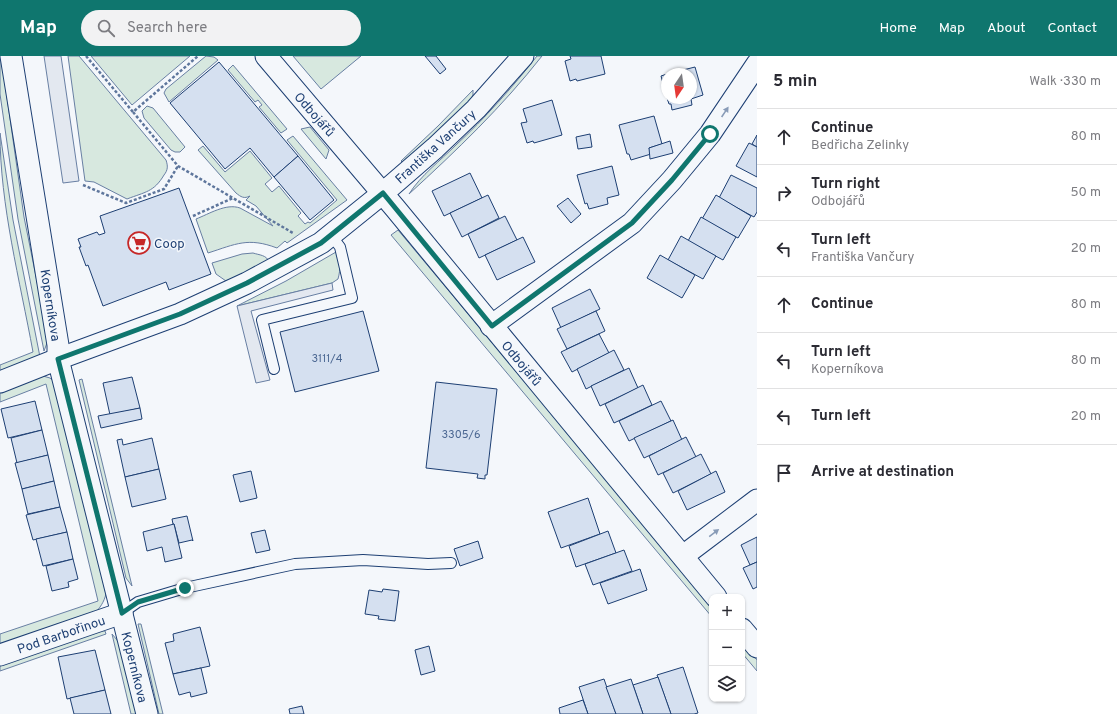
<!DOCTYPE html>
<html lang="en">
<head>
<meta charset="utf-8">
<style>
  body { margin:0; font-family:Overpass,sans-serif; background:#f2f2f3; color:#2b2b33 }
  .controls { position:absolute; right:12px; bottom:12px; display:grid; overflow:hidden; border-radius:8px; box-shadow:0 1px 3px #0004 }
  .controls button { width:36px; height:36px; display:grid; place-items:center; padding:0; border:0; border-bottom:1px solid #e1e1e2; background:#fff; color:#2b2b33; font:20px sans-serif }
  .compass { position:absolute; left:661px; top:12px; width:36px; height:36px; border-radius:50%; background:#fff; box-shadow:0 1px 3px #0004; rotate:193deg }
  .stop { position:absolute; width:12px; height:12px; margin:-9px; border:3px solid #0f766e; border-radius:50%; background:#fff }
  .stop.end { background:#0f766e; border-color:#fff; box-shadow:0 1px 4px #0008 }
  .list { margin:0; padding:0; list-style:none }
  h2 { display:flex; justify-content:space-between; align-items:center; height:52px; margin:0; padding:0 16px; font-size:17px }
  h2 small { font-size:13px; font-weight:400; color:#7c7c81 }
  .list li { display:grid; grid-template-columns:26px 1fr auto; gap:12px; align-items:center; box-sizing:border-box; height:56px; padding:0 16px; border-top:1px solid #e1e1e2 }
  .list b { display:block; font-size:15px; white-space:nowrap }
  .list p { margin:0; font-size:13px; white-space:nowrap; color:#7c7c81 }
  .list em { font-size:13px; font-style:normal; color:#7c7c81 }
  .icon { flex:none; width:22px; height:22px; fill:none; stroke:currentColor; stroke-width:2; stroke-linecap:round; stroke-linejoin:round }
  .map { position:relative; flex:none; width:757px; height:658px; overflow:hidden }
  header { display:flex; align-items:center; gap:24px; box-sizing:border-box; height:56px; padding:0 20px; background:#0f766e; color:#fff }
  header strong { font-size:19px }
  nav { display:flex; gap:22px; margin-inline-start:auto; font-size:14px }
  .search { width:280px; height:36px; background:#f2f2f3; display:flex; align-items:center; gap:10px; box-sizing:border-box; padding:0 14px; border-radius:22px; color:#7c7c81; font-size:15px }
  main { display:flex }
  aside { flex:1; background:#fff }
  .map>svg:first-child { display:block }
</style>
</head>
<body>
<header>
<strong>Map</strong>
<div class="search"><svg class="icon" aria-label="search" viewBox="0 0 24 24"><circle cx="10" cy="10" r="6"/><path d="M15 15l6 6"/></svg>Search here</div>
<nav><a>Home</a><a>Map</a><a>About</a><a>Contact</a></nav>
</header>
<main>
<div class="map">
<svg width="757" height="658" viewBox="0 0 757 658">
  <rect width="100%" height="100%" fill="#f4f7fb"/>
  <g fill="#d7e8df" stroke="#687fa3">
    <path d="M0,0L2,6L24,161L48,280L47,287L44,295L18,163L0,38Z"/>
    <path d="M68,0H79L166,104C168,110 168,114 164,119C154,136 145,136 127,143L94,126L85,125Z"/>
    <path d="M91,0H190L132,49Z"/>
    <path d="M206,0L214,1L218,4L169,46L164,37L166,33Z"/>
    <path d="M293,0H361L321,33Z"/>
    <path d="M537,0H542C502,51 456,95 409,138C421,119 440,105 456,89C485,62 512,32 537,0Z"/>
    <path d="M233,9L287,73L281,77L259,51L262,49L258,44L255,46L228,14Z"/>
    <path d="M473,34V39L470,45L404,108L401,105L438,70Z"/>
    <path d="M147,50L153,52L185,91L180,96H175L171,94L144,62L142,55Z"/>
    <path d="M310,71L329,94L326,103L301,73Z"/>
    <path d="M0,77L13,164L40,301L0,320V309L33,296C20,225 0,149 0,77Z"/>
    <path d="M293,80L347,144L287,187L285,185L277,192C248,181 236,188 208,197L196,163C209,158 226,147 240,152L273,170L256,150L246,144L250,140C244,143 241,141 236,137L198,94L203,90L225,116L250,95L272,122L265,128L272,136L279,130L301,157L298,160L305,168L308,166L310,167L337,144L287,84Z"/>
    <path d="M398,174L712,550V561L391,179Z"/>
    <path d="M336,196C340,206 341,212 338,223L332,227L237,250L286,225Z"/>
    <path d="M253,197C259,199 267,199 269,206L226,225L216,218L212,207L242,198Z"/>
    <path d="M43,320L50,322L56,327L106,538C104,546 100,552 94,558L0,590V578L98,545L46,328L0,346V333Z"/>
    <path d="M82,323L132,530L126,522L79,324Z"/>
    <path d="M138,568H141L163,658H159Z"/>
    <path d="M94,573L105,575L106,578L0,615V604Z"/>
    <path d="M112,578L117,584L121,591L137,658H131Z"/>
    <path d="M742,586L757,604V615L742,597Z"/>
  </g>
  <g fill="#e3e8f0" stroke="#687fa3">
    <path d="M44,0H61L79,125L63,127Z"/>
    <path d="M332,227L333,234L251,255L270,324L256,327L237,250Z"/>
  </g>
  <g fill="#d5e0f0" stroke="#1d3f73">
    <path d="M425,0H436L446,13L440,18Z"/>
    <path d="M570,0H601L605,18L577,25L576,23L570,25L565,5L571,3Z"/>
    <path d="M219,6L298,100L274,121L250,92L225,113L170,47Z"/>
    <path d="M695,11L703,39L691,43L692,49L672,54L671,48H669L667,42H691V18H667Z"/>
    <path d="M667,18V42L661,20Z"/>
    <path d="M552,44L562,79L534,87L533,85L527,87L521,67L527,66L523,53Z"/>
    <path d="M654,60L662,88L649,92L651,98L631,104L629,98H627L619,69Z"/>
    <path d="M590,78L592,91L578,93L576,81Z"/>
    <path d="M757,79V91L752,88Z"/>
    <path d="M670,85L673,97L650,103L649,92Z"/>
    <path d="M749,87L757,91V121L736,110Z"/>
    <path d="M298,100L334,144L310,164L274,121Z"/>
    <path d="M612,110L619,139L607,142L608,148L589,153L587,147L585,148L577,119Z"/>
    <path d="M470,117L482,142L444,160L432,135Z"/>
    <path d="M731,119L757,132V156L754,161L719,142Z"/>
    <path d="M179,132L211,218L169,234L166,226L103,250L88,209L86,210L79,191H81L78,183L97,176L99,179L105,177L100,160Z"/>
    <path d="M488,139L499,162L462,181L450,157Z"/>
    <path d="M716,139L751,160L738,182L702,163Z"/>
    <path d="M568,142L581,158L571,167L557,150Z"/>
    <path d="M505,160L517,184L479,202L468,178Z"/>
    <path d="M701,161L736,181L723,204L688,185Z"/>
    <path d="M681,180L716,200L703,223L668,204Z"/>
    <path d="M523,181L535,206L497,224L485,199Z"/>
    <path d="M660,199L695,219L682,242L647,222Z"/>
    <path d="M590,233L600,253L561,272L552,252Z"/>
    <path d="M363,255L379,315L295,336L280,276Z"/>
    <path d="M596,255L605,275L567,293L557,273Z"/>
    <path d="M599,278L609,297L572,316L561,296Z"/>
    <path d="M614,294L624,314L586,333L577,313Z"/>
    <path d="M629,312L638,332L600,350L591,330Z"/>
    <path d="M132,321L140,352L110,359L103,327Z"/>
    <path d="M436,326L497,333L487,419H485V423L477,422L478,418L426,412Z"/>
    <path d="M643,329L652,349L614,367L605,348Z"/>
    <path d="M35,345L42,374L8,382L1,353Z"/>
    <path d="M661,345L671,365L629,385L619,365Z"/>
    <path d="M140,352L142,363L101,372L98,360Z"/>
    <path d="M673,364L682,384L644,402L634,382Z"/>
    <path d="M42,374L48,399L17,407L11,382Z"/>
    <path d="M686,381L696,401L658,419L649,400Z"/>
    <path d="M152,382L159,413L125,421L117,384L122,383L123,389Z"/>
    <path d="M701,398L711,418L673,437L663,417Z"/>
    <path d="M48,399L54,425L22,433L15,407Z"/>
    <path d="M159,413L166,443L132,451L125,421Z"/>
    <path d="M251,415L257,442L240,446L233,419Z"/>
    <path d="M716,415L725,436L687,454L678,435Z"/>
    <path d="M54,425L60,451L28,458L22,433Z"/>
    <path d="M588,442L600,478L561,492L548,456Z"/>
    <path d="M60,451L67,476L33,484L26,459Z"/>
    <path d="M187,460L193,485L192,484L179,487L174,468H173L172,463Z"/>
    <path d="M174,468L182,502L165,506L162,491L147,495L143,476Z"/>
    <path d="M265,474L270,494L256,497L251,477Z"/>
    <path d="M608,475L616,497L576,511L569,490Z"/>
    <path d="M67,476L73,503L43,510L36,483Z"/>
    <path d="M757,481V506L750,509L741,489Z"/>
    <path d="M478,485L483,502L460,510L454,493Z"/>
    <path d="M624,494L632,515L593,529L585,508Z"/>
    <path d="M73,503L78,523L68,526L69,531L52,535L46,510Z"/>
    <path d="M757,506V531L753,533L743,512Z"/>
    <path d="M640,513L647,534L608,548L600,527Z"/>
    <path d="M383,533L399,535L395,565L378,563L379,560L365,558L369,534L382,536Z"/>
    <path d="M200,571L210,610L173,618L165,587L174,585L173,578Z"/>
    <path d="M429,590L435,615L421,619L415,594Z"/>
    <path d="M95,594L105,634L67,643L58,601Z"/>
    <path d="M683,611L698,657L694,658H671L657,619Z"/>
    <path d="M201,612L207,637L191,641L190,636L179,639L173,618Z"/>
    <path d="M658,621L671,658H643L633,629Z"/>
    <path d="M604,623L616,658H588L579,631Z"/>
    <path d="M631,623L643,658H616L606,631Z"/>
    <path d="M105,634L111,658H74L70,642Z"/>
    <path d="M583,644L588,658H560L559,652Z"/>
    <path d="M302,650L304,658H290L289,653Z"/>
  </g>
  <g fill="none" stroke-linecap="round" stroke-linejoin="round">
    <g stroke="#1d3f73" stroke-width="12">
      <g id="service">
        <path d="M274,313L262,264L352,242L340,191L331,179"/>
        <path d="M122,557L138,546L185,532L295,508L363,504L428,508L451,507"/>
      </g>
    </g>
    <g stroke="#1d3f73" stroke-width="23">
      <g id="minor">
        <path d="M11,0L58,289V303L147,658"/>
        <path d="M266,0L395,152L716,541"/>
        <path d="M491,270L632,167L672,124L710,78L757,8"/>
        <path d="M0,326L58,303L180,258L247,227L321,187L383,137L435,92L476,53L523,0"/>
        <path d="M683,500L757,444"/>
        <path d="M742,573L757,591"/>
        <path d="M0,599L122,557"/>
      </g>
    </g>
    <g stroke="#5e769c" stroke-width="2.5" stroke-dasharray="3 2" stroke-linecap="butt">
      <path d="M86,0L133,56L198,0"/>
      <path d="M133,56L178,110L293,177"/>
      <path d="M83,129L126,147L164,133L178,110"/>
      <path d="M193,160L233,142"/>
    </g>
    <use href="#service" stroke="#f4f7fb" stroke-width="10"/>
    <use href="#minor" stroke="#f4f7fb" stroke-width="21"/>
  </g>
  <defs><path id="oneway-solid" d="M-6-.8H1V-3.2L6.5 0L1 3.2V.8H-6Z"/></defs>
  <g fill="#889bb7">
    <use href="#oneway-solid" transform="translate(725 56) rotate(-56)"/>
    <use href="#oneway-solid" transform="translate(714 477) rotate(-37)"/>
  </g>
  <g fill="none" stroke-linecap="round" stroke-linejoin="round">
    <path stroke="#0f766e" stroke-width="5" d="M185,532L138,546L122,557L58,303L180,258L247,227L321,187L383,137L492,270L632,167L672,124L710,78"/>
  </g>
  <defs>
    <g id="supermarket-ring" transform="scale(1.15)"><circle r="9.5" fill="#f4f7fb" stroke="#c62828" stroke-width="1.5"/><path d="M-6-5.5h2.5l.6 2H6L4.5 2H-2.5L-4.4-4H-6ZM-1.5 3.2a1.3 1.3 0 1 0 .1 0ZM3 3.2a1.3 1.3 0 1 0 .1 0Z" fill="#c62828"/></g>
  </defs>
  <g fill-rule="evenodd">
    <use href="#supermarket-ring" x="139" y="187"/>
  </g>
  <g text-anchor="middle" stroke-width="3" stroke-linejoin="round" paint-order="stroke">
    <g font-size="11" fill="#4b6792">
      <text x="327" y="306">3111/4</text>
      <text x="461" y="382">3305/6</text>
    </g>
    <g font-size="13" fill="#1d3f73" stroke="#f4f7fb">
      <text transform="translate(315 58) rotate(49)" y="5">Odbojářů</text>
      <text transform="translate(435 90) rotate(-42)" y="5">Františka Vančury</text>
      <text transform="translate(51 249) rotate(81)" y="5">Koperníkova</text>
      <text transform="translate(522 307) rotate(50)" y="5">Odbojářů</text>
      <text transform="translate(61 578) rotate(-19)" y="5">Pod Barbořinou</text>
      <text transform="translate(135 611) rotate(76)" y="5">Koperníkova</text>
    </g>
    <g font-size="13" fill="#1d3f73" stroke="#f4f7fb" text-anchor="start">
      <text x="154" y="192">Coop</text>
    </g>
  </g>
</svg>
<div class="controls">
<button>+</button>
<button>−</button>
<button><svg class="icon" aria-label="layers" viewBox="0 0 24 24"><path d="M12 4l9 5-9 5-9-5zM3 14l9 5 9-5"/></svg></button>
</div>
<svg class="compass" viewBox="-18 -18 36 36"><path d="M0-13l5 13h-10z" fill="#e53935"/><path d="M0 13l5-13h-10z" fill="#7c7c81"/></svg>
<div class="stop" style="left:710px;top:78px"></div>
<div class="stop end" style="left:185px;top:532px"></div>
</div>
<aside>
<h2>5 min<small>Walk · 330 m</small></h2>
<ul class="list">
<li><svg class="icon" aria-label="ahead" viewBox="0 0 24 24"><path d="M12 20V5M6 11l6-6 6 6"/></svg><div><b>Continue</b><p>Bedřicha Zelinky</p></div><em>80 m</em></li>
<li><svg class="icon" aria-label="right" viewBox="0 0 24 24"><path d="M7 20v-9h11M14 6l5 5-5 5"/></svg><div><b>Turn right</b><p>Odbojářů</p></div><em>50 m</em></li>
<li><svg class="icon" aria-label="left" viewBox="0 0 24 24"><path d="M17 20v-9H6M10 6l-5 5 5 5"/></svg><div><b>Turn left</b><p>Františka Vančury</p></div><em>20 m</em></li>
<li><svg class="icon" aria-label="ahead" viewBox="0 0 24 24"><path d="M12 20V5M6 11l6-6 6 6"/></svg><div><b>Continue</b></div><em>80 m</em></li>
<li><svg class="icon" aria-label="left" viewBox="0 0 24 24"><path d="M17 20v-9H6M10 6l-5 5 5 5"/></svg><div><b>Turn left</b><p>Koperníkova</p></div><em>80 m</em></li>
<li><svg class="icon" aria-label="left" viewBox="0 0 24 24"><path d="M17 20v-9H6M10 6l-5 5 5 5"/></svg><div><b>Turn left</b></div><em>20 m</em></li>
<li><svg class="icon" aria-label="arrive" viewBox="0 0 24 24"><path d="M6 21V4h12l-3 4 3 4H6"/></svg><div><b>Arrive at destination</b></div></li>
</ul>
</aside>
</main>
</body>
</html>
